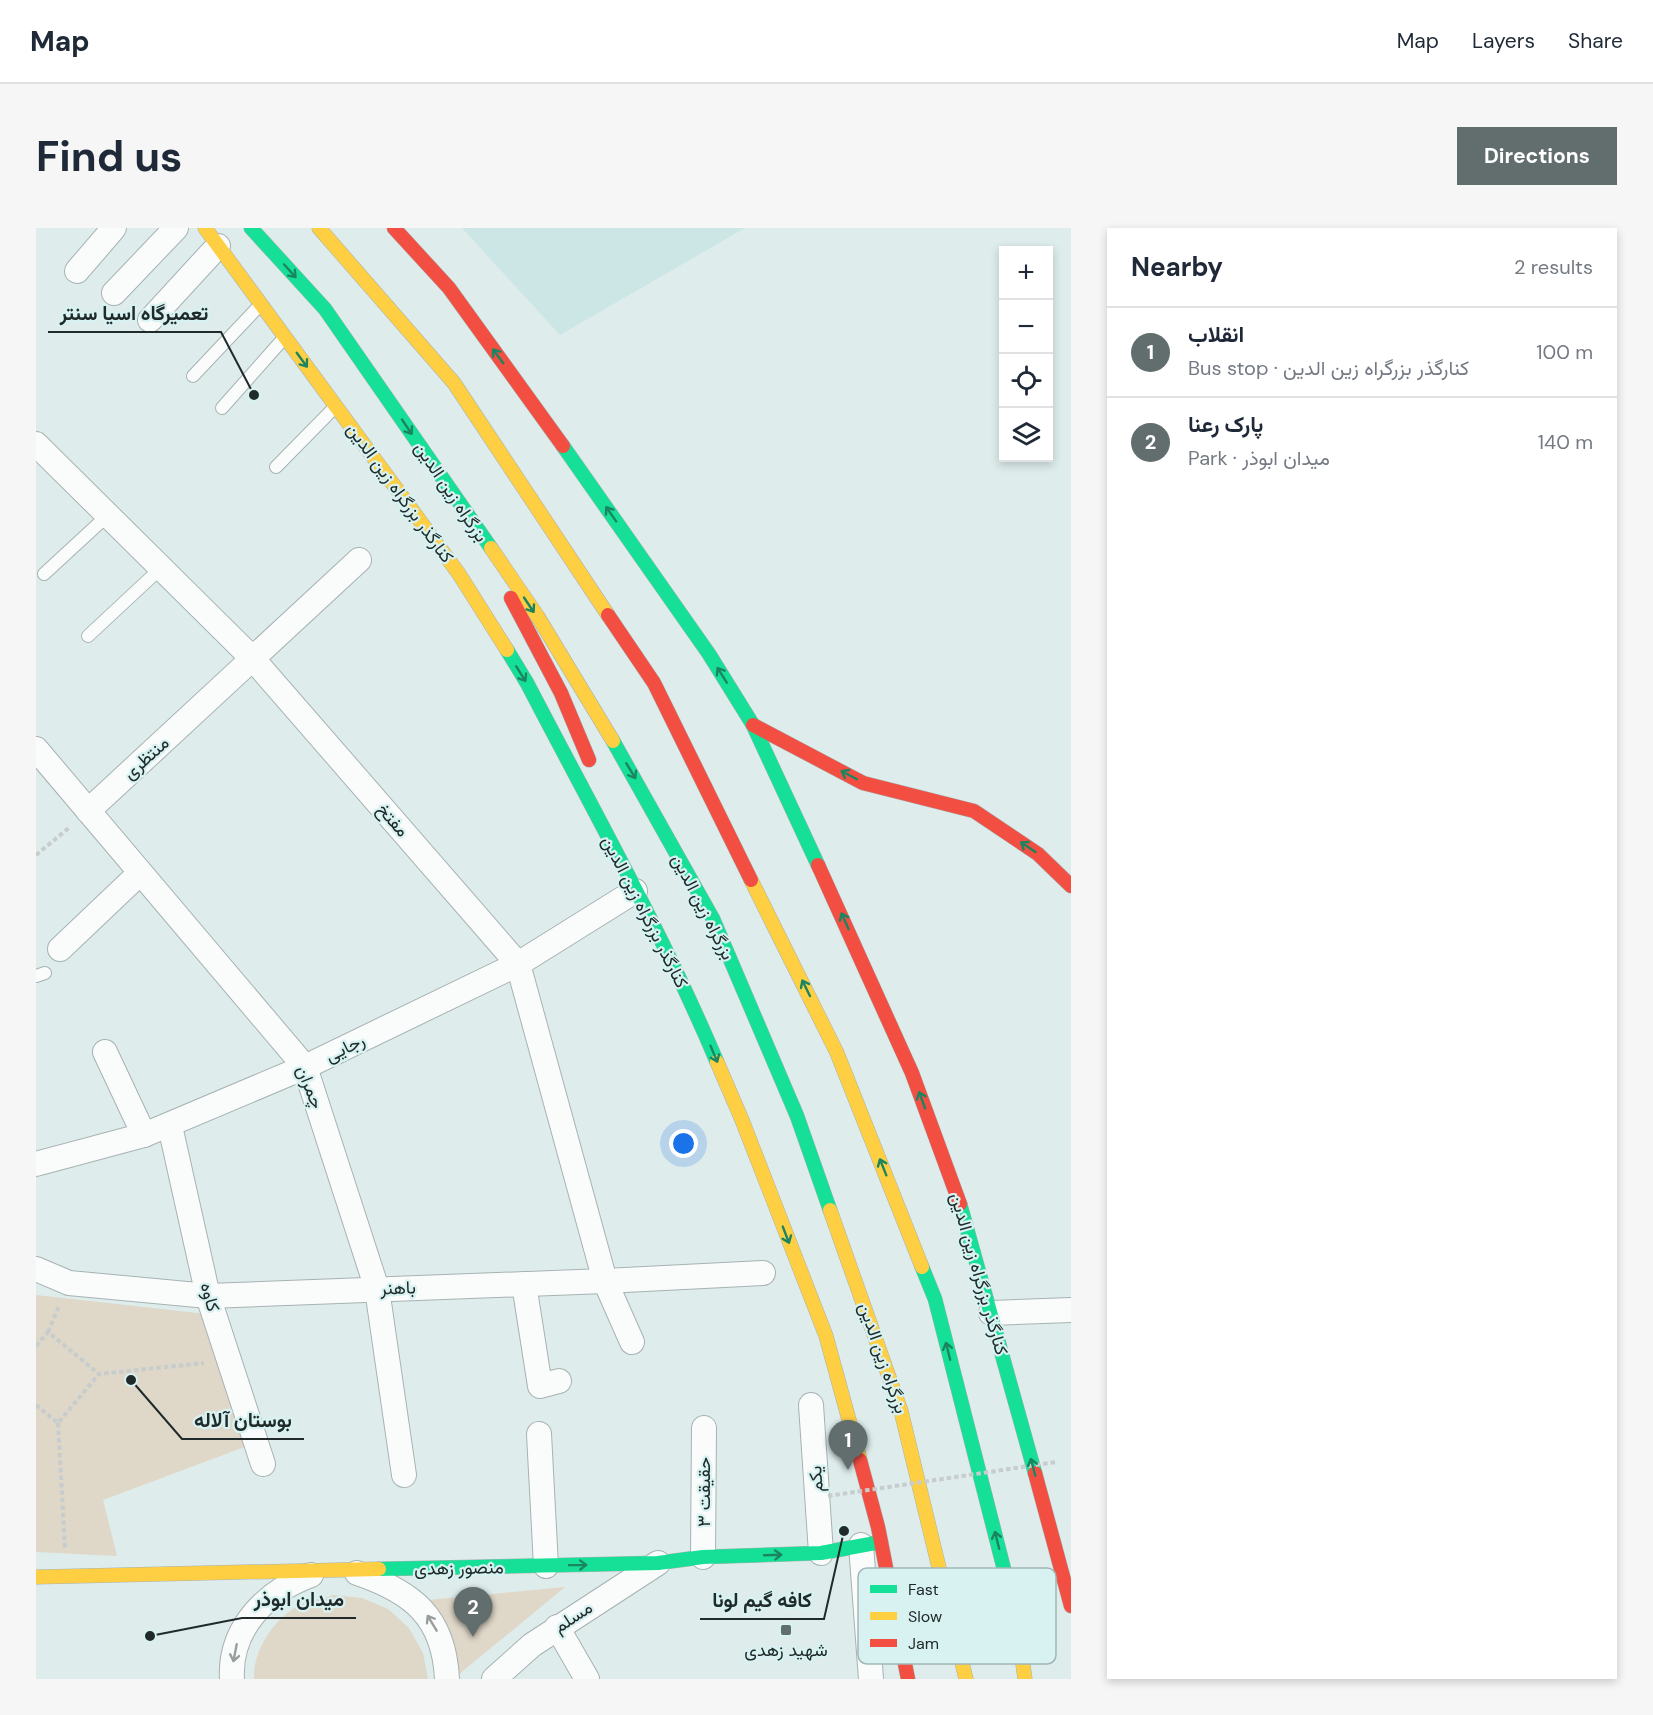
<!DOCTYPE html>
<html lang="en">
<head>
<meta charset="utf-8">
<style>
  body { margin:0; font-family:"DM Sans",Vazirmatn,sans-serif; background:#f6f6f7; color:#1f2937 }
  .controls { position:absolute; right:18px; top:18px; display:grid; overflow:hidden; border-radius:0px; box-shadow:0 3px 9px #0003 }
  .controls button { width:54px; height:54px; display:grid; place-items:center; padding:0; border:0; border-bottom:2px solid #e0e1e3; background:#fff; color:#1f2937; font:30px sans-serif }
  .you { position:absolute; left:648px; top:916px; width:21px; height:21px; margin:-15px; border:4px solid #fff; border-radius:50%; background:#1a73e8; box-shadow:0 0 0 9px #1a73e833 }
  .badge { display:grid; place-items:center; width:39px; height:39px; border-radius:50%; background:#626e6e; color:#fff; font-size:20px; font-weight:700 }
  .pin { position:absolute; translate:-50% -50px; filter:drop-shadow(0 2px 3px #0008) }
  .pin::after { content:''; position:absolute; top:32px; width:21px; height:18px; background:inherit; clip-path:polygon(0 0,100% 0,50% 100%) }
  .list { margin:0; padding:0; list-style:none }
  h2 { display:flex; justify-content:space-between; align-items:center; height:78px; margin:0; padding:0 24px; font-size:26px }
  h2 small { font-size:20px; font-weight:400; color:#747a83 }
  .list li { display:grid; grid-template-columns:39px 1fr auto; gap:18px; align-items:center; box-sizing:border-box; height:90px; padding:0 24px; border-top:2px solid #e0e1e3 }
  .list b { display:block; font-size:22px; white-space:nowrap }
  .list p { margin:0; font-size:20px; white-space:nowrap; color:#747a83 }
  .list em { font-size:20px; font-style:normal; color:#747a83 }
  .icon { flex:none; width:33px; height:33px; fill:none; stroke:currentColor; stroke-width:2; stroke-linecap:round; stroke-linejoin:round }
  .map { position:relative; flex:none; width:1035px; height:1451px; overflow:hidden; border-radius:0px }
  header { display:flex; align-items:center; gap:36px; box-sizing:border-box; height:84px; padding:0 30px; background:#fff; border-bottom:2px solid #e0e1e3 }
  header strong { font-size:28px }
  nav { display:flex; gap:33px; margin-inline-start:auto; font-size:21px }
  .intro { display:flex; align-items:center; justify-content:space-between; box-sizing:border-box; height:144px; padding:0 36px }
  h1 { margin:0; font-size:42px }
  .button { padding:15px 27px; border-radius:0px; background:#626e6e; color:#fff; font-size:21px; font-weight:700 }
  main { display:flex; gap:36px; padding:0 36px }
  aside { flex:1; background:#fff; border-radius:0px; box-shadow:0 3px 9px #0003 }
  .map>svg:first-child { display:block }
</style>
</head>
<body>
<header>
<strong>Map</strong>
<nav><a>Map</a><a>Layers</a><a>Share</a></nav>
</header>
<div class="intro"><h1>Find us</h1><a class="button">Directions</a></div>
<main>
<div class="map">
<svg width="1035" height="1451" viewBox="0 0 1035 1451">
  <rect width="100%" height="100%" fill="#deecec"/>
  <path fill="#cce6e6" d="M426,0H709L524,107Z"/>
  <g fill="#dfd7c8">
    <path d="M0,1067L170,1086L211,1218L67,1272L81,1328L0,1324Z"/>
    <path d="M529,1359L422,1447L392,1372Z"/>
    <path d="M298,1367L326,1370L352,1381L373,1400L387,1425L392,1451H218C217,1420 241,1385 271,1374C279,1371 289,1370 298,1367Z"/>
  </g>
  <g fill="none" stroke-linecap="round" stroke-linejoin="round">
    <g stroke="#a8b2b2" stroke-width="14">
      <g id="lane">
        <path d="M157,148L224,77"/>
        <path d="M186,180L248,110"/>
        <path d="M240,239L299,179"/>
        <path d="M8,346L72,287"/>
        <path d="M52,408L125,340"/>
        <path d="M0,748L9,745"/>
      </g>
    </g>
    <g stroke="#a8b2b2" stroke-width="26">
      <g id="street">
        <path d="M41,43L78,0"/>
        <path d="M78,65L140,0"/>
        <path d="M114,92L182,18"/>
        <path d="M0,216L217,431L482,736L569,1053L596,1114"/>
        <path d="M0,521L269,839L341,1061L368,1247"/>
        <path d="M52,583L323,332"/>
        <path d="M24,721L104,645"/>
        <path d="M69,824L108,907"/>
        <path d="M134,898L172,1068L227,1236"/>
        <path d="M0,936L108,907L269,839L482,736L599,663"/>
        <path d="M0,1041L33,1055L172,1068L569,1053L727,1045"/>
        <path d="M488,1056L504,1158L523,1153"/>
        <path d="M955,1085L1035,1082"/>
        <path d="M775,1177L785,1325"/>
        <path d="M503,1206L510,1338"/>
        <path d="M825,1317L835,1451"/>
        <path d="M667,1329L668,1200"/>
        <path d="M321,1345C377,1364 408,1389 411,1451"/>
        <path d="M521,1399L551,1451"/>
        <path d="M196,1451C193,1400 231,1363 275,1347"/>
        <path d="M458,1451L496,1417L622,1335"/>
      </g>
    </g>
    <g stroke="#a8b2b2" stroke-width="15">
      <g id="fast">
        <path d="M215,0L289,81L455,320"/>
        <path d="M527,218L673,426L717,497L782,637"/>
        <path d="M471,422L491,455C556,580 626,704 681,834"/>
        <path d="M577,513L677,691L761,888L794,982"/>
        <path d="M924,976L999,1245"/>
        <path d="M886,1039L899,1071L970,1349"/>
        <path d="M343,1341L622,1335L667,1329L785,1325L845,1314"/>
      </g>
    </g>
    <g stroke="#a8b2b2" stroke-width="15">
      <g id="slow">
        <path d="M169,0L423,346L471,422"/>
        <path d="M283,0L418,155L572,387"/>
        <path d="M455,320L502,389L577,513"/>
        <path d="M715,652L801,825L886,1039"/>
        <path d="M681,834L706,892L790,1108L824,1232"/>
        <path d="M794,982L865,1183L930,1451"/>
        <path d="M0,1349L343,1341"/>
        <path d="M970,1349L980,1387L989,1451"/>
      </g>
    </g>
    <g stroke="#a8b2b2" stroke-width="15">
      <g id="jam">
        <path d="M358,0L413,60L527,218"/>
        <path d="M475,370L525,465L553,532"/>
        <path d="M572,387L618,455L715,652"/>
        <path d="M717,497L827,555L938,583L1002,626L1035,658"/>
        <path d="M782,637L876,845L924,976"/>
        <path d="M824,1232L842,1299L872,1451"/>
        <path d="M999,1245L1035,1378"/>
      </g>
    </g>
    <g stroke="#c7cccc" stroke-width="4" stroke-dasharray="4.5 3" stroke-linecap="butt">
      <path d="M0,627L34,599"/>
      <path d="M12,1104L23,1078"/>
      <path d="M0,1118L12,1104L63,1146"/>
      <path d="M0,1177L22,1195L63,1146L168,1135"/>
      <path d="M22,1195L29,1320"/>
    </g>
    <use href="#lane" stroke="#fafcfc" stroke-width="12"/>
    <use href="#street" stroke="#fafcfc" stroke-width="24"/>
    <use href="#fast" stroke="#16e098" stroke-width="14"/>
    <use href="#slow" stroke="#ffcf43" stroke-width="14"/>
    <use href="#jam" stroke="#f24e42" stroke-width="14"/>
    <path stroke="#c7cccc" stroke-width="4" stroke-dasharray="4.5 3" stroke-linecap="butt" d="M792,1268L1020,1234"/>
  </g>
  <defs><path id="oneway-shaft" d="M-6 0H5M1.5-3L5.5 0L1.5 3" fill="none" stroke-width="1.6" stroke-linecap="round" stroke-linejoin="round" transform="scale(1.5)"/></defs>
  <g stroke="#1b8561">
    <use href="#oneway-shaft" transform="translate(254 43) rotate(48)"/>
    <use href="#oneway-shaft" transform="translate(462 128) rotate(-126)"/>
    <use href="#oneway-shaft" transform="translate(266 132) rotate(54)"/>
    <use href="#oneway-shaft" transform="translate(371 199) rotate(56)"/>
    <use href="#oneway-shaft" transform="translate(575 286) rotate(-125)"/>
    <use href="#oneway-shaft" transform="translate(493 377) rotate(56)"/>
    <use href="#oneway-shaft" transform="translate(485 446) rotate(58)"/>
    <use href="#oneway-shaft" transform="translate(686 447) rotate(-122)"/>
    <use href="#oneway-shaft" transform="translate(595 543) rotate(59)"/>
    <use href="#oneway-shaft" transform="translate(813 547) rotate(-152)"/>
    <use href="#oneway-shaft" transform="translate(992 619) rotate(-146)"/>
    <use href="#oneway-shaft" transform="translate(809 693) rotate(-114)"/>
    <use href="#oneway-shaft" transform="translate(770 760) rotate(-116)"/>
    <use href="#oneway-shaft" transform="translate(678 826) rotate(67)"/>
    <use href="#oneway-shaft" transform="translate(886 872) rotate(-110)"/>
    <use href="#oneway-shaft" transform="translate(847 939) rotate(-112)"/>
    <use href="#oneway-shaft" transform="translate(750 1007) rotate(69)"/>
    <use href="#oneway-shaft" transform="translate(912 1123) rotate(-104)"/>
    <use href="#oneway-shaft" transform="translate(997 1239) rotate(-105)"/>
    <use href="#oneway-shaft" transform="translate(961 1312) rotate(-104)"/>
    <use href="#oneway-shaft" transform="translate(737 1327) rotate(-2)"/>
    <use href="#oneway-shaft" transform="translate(542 1337) rotate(-1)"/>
  </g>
  <g stroke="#989e9e">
    <use href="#oneway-shaft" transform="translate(396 1395) rotate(-121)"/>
    <use href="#oneway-shaft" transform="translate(199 1425) rotate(101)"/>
  </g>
  <rect fill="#626e6e" stroke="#d8f2f2" stroke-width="2" x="744" y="1396" width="12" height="12" rx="3"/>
  <g text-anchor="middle" stroke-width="4.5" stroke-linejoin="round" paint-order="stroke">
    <g font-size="18" fill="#202a2a" stroke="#d8f2f2">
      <text transform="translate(415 264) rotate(56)" y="6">بزرگراه زین الدین</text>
      <text transform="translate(364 265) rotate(54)" y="6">کنارگذر بزرگراه زین الدین</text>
      <text transform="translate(110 530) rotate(-42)" y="6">منتظری</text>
      <text transform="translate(357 592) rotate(49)" y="6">مفتخ</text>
      <text transform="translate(667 679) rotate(63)" y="6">بزرگراه زین الدین</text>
      <text transform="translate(609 684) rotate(63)" y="6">کنارگذر بزرگراه زین الدین</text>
      <text transform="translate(309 820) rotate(-26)" y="6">رجایی</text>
      <text transform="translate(274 859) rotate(68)" y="6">چمران</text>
      <text transform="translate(943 1046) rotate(74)" y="6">کنارگذر بزرگراه زین الدین</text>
      <text transform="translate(362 1060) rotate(-2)" y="6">باهنر</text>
      <text transform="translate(174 1069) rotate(75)" y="6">کاوه</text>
      <text transform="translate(847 1130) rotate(71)" y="6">بزرگراه زین الدین</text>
      <text transform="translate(780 1251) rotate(-94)" y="6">یکم</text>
      <text transform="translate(668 1264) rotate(-90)" y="6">حقیقت ۳</text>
      <text transform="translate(423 1340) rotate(-1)" y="6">منصور زهدی</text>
      <text transform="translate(537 1389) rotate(-33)" y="6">مسلم</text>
    </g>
    <g font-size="18" fill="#202a2a" stroke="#d8f2f2">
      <text x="750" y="1428">شهید زهدی</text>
    </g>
  </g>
  <rect x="822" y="1340" width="198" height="96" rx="9" fill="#d8f2f2" stroke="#a1b6b6" stroke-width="1.5"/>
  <rect x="834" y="1357" width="27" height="8" fill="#16e098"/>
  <rect x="834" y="1384" width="27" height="8" fill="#ffcf43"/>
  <rect x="834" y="1411" width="27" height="8" fill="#f24e42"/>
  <g font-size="16" fill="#202a2a">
    <text x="872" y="1367">Fast</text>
    <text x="872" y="1394">Slow</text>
    <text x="872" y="1421">Jam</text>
  </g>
  <path fill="none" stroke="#202a2a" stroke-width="2" d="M218 167L185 104H12M95 1152L146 1211H268M114 1408L206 1390H320M808 1303L788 1391H664"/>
  <g fill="#202a2a" stroke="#d8f2f2" stroke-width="2">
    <circle cx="218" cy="167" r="6"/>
    <circle cx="95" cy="1152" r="6"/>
    <circle cx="114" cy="1408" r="6"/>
    <circle cx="808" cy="1303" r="6"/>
  </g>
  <g font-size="20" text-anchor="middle" font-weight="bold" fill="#202a2a" stroke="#d8f2f2" stroke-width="4.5" stroke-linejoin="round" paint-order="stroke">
    <text x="98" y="92">تعمیرگاه اسیا سنتر</text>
    <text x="207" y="1199">بوستان آلاله</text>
    <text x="263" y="1378">میدان ابوذر</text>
    <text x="726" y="1379">کافه گیم لونا</text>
  </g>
</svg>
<div class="controls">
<button>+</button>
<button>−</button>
<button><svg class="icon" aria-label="locate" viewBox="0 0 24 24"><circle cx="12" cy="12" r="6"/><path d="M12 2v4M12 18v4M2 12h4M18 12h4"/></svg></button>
<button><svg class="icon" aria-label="layers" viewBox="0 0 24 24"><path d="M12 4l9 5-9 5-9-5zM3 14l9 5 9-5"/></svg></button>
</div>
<div class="you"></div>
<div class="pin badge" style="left:812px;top:1242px">1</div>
<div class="pin badge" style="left:437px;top:1409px">2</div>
</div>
<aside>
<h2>Nearby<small>2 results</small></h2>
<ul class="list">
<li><span class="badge">1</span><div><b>انقلاب</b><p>Bus stop · کنارگذر بزرگراه زین الدین</p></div><em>100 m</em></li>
<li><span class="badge">2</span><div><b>پارک رعنا</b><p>Park · میدان ابوذر</p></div><em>140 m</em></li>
</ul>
</aside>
</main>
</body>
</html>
